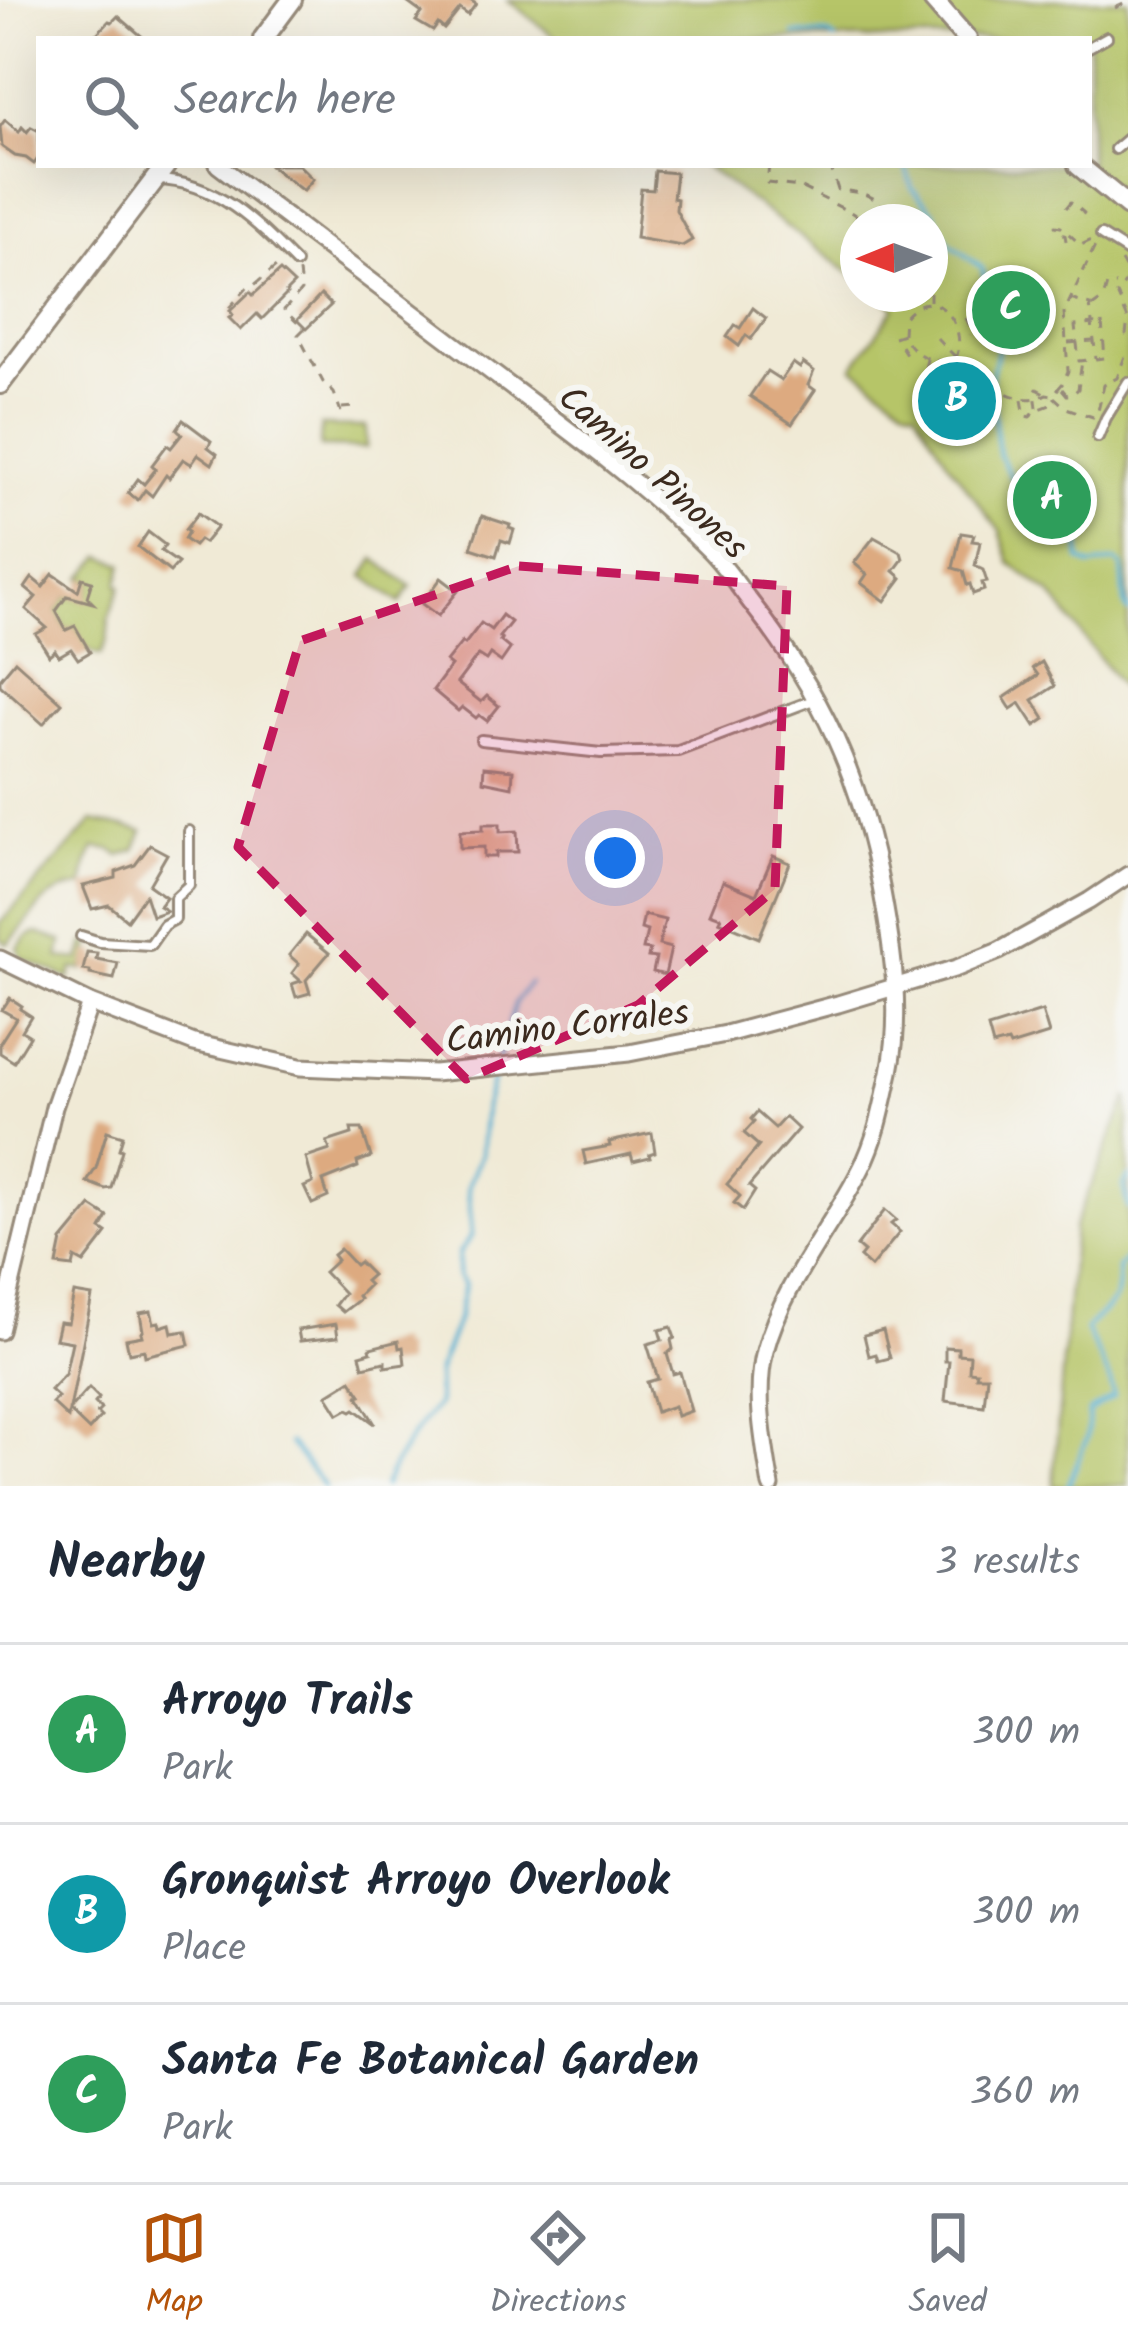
<!DOCTYPE html>
<html lang="en">
<head>
<meta charset="utf-8">
<style>
  body { margin:0; font-family:Kalam,sans-serif; background:#f2f2f3; color:#1f2937 }
  .compass { position:absolute; left:840px; top:204px; width:108px; height:108px; border-radius:50%; background:#fff; box-shadow:0 12px 48px #0002; rotate:269deg }
  .you { position:absolute; left:615px; top:858px; width:42px; height:42px; margin:-30px; border:9px solid #fff; border-radius:50%; background:#1a73e8; box-shadow:0 0 0 18px #1a73e833 }
  .badge { display:grid; place-items:center; width:78px; height:78px; border-radius:50%; background:#b45309; color:#fff; font-size:39px; font-weight:700 }
  .pin { position:absolute; translate:-50% -50%; border:6px solid #fff; box-shadow:0 3px 12px #0006 }
  .list { margin:0; padding:0; list-style:none }
  h2 { display:flex; justify-content:space-between; align-items:center; height:156px; margin:0; padding:0 48px; font-size:51px }
  h2 small { font-size:39px; font-weight:400; color:#747a83 }
  .list li { display:grid; grid-template-columns:78px 1fr auto; gap:36px; align-items:center; box-sizing:border-box; height:180px; padding:0 48px; border-top:3px solid #e0e1e3 }
  .list b { display:block; font-size:45px; white-space:nowrap }
  .list p { margin:0; font-size:39px; white-space:nowrap; color:#747a83 }
  .list em { font-size:39px; font-style:normal; color:#747a83 }
  .icon { flex:none; width:66px; height:66px; fill:none; stroke:currentColor; stroke-width:2; stroke-linecap:round; stroke-linejoin:round }
  .map { position:relative; flex:none; width:1128px; height:1486px; overflow:hidden }
  .search { position:absolute; background:#fff; box-shadow:0 12px 48px #0002; left:36px; right:36px; top:36px; height:132px; display:flex; align-items:center; gap:30px; box-sizing:border-box; padding:0 42px; border-radius:0px; color:#747a83; font-size:45px }
  .sheet { height:696px; background:#fff }
  nav { display:flex; justify-content:space-around; align-items:center; box-sizing:border-box; height:168px; border-top:3px solid #e0e1e3; background:#fff; font-size:33px; color:#747a83 }
  nav a { display:grid; justify-items:center; gap:6px }
  nav .on { color:#b45309 }
  .map>svg:first-child { display:block }
</style>
</head>
<body>
<div class="map">
<svg width="1128" height="1486" viewBox="0 0 1128 1486">
  <rect width="100%" height="100%" fill="#f6f6f2"/>
  <filter id="ink" filterUnits="userSpaceOnUse"><feTurbulence type="fractalNoise" baseFrequency=".00833" numOctaves="2"/><feDisplacementMap in="SourceGraphic" scale="24" xChannelSelector="R" yChannelSelector="G"/><feConvolveMatrix kernelMatrix="1 2 1 2 8 2 1 2 1" color-interpolation-filters="sRGB"/></filter>
  <filter id="wash" filterUnits="userSpaceOnUse"><feTurbulence type="fractalNoise" baseFrequency=".004" numOctaves="4" result="noise"/><feDisplacementMap in="SourceGraphic" scale="48" xChannelSelector="R" yChannelSelector="G"/><feGaussianBlur stdDeviation="2.7" result="paint"/><feColorMatrix in="noise" values="0 0 0 0 0 0 0 0 0 0 0 0 0 0 0 0 0 1.4 0 .05"/><feComposite in="paint" operator="in"/></filter>
  <g filter="url(#wash)">
    <rect width="100%" height="100%" fill="#f0ead6"/>
    <g fill="#b6c567" stroke="#787842" stroke-width="3">
      <path d="M508,0H1128V696L1052,595L1010,563L1000,531L950,465L915,409L907,407L853,367L895,307L879,294H930V222H858V279L703,165H1089V39H557Z"/>
      <path d="M321,426L366,427V448L320,447Z"/>
      <path d="M102,556L123,564L118,584L121,586L109,617L107,640L101,654C86,654 82,638 75,627L66,630L58,615L51,618L67,596L85,600L92,581L82,578Z"/>
      <path d="M375,559L411,586L400,603L364,576Z"/>
      <path d="M93,821L143,831L135,850L120,856L112,850L95,848L87,864L83,886C37,890 37,918 7,944L0,938V923Z"/>
      <path d="M37,933L62,941L59,958L80,960L85,943L91,944L83,970L73,968L70,979L21,958L18,948L27,937Z"/>
      <path d="M1128,1096V1486H1053L1074,1227Z"/>
    </g>
    <g fill="none" stroke-linecap="round" stroke-linejoin="round">
      <g stroke="#54b0d2" stroke-width="4.5">
        <path d="M794,34L828,35L835,39"/>
        <path d="M905,165L912,188L933,211L948,242L982,268L994,308L1000,340L990,381L999,455L1023,499L1038,506C1042,515 1046,528 1057,533C1065,538 1072,537 1080,542V560L1091,566L1116,561L1122,566L1125,606L1128,611"/>
        <path d="M498,1060L515,1003L529,983"/>
        <path d="M1128,1177L1123,1186L1128,1207"/>
        <path d="M289,1443L324,1486"/>
        <path d="M384,1486C398,1454 414,1430 438,1404L437,1373L457,1321L464,1285L458,1276L459,1253L472,1235L468,1187L481,1154L485,1106L495,1071"/>
        <path d="M1068,1486L1087,1438L1089,1412L1114,1396L1110,1380L1086,1329C1110,1302 1120,1308 1118,1268L1128,1256"/>
      </g>
    </g>
    <g id="blocks">
      <g fill="#ddaa80">
        <path d="M404,0H470L476,4L468,15L460,9L444,29L438,24L433,31L416,21L422,13Z"/>
        <path d="M118,16L145,39H92L109,21L112,22Z"/>
        <path d="M5,120L19,132L22,127L27,132L31,127L39,131V157L34,164L26,158L15,156L2,147L0,127Z"/>
        <path d="M269,165H299L313,179L303,191Z"/>
        <path d="M655,171L676,173L673,198L677,199L676,210L692,240L682,246L636,238L641,189L653,190Z"/>
        <path d="M280,271L294,284L286,292L287,294L262,319L257,314L241,330L229,318L233,315L230,311L250,292L253,295Z"/>
        <path d="M321,295L331,305L306,329L297,320Z"/>
        <path d="M753,308L766,318L751,339L746,335L739,346L727,337L735,325L740,328Z"/>
        <path d="M793,363L800,368L803,363L814,371L808,385L815,390L792,424L750,396L767,371L781,380Z"/>
        <path d="M183,420L211,441L208,447L217,454L212,464L198,454L191,464L183,459L169,478L166,475L152,496L145,490L138,500L128,493L138,479L144,484L156,469L152,465L167,445L171,448L182,434L177,429Z"/>
        <path d="M198,513L217,527L204,543L199,540L194,546L184,539L188,532L185,530Z"/>
        <path d="M482,516L510,525L509,528L514,530L510,543L501,540L496,556L471,548Z"/>
        <path d="M148,532L165,545L161,551L178,563L170,572L138,547Z"/>
        <path d="M961,533L974,535L972,541L980,542L975,566L983,570L987,582L982,583L984,590L973,594L970,584L967,585L963,571L953,568Z"/>
        <path d="M874,537L901,552L903,559L894,571L902,578L885,601L861,583L867,574L854,563Z"/>
        <path d="M53,574L78,591L82,578L92,581L87,597L93,603L67,596L56,611L66,630L75,626L90,652L78,659L71,649L59,656L55,650L49,655L36,634L47,628L26,609L36,597L25,588L32,578L43,587Z"/>
        <path d="M441,578L458,591L438,616L422,604Z"/>
        <path d="M502,615L511,622L499,637L502,639L500,641L510,649L501,662L490,654L486,660L478,655L457,683L481,702L487,696L499,706L487,721L479,715L476,718L462,707L458,711L433,690L451,666L446,662L462,642L465,644L481,623L491,630Z"/>
        <path d="M15,661L62,703L43,724L0,685V679Z"/>
        <path d="M1042,662L1055,686L1033,700L1045,719L1035,726L1020,703L1011,709L1004,698L1038,675L1033,668Z"/>
        <path d="M484,767L513,770L512,787L483,781Z"/>
        <path d="M483,824H500V832L517,831L518,852H496V857H484V847L460,848V831L483,830Z"/>
        <path d="M150,845L167,854L149,885L166,897L159,906L167,911L152,916L145,895L127,920L109,905L92,909L83,886L116,878V872L135,865Z"/>
        <path d="M773,856L790,863L759,938L719,921L721,917L710,913L723,881L756,895Z"/>
        <path d="M644,915L665,920L659,945L671,948L665,975L653,972L656,958L648,957L650,950L643,949L647,931L641,929Z"/>
        <path d="M306,934L329,953L306,980L310,993L296,997L292,984L301,981L292,973L299,964L289,955Z"/>
        <path d="M87,952L97,953L96,959L118,963L114,979L90,974V971L83,970Z"/>
        <path d="M10,998L22,1006L20,1009L31,1016L22,1031L30,1036L14,1062L0,1053V1043L16,1018L2,1010Z"/>
        <path d="M1042,1011L1049,1034L1010,1046L1008,1042L993,1046L988,1028Z"/>
        <path d="M757,1112L775,1128L785,1117L798,1129L749,1186L755,1191L743,1210L734,1203L740,1196L727,1184L759,1146L744,1133L754,1122L751,1119Z"/>
        <path d="M351,1129H362L371,1157L357,1162L358,1167L323,1181L328,1197L312,1204L304,1187L313,1183L306,1158L330,1150L327,1142L352,1134Z"/>
        <path d="M107,1131L123,1136L119,1149L122,1150L111,1188L105,1189L87,1182L96,1168Z"/>
        <path d="M652,1133L655,1152L649,1154L650,1157L633,1161L631,1154L586,1164L583,1151L610,1146L609,1142Z"/>
        <path d="M91,1206L108,1217L101,1229L107,1233L84,1263L75,1258L73,1267L57,1265L62,1241Z"/>
        <path d="M885,1210L896,1220L891,1224L900,1232L871,1267L860,1257L864,1252L857,1246Z"/>
        <path d="M340,1249L355,1265L359,1262L372,1275L365,1281L369,1285L358,1296L360,1299L343,1312L335,1305L344,1293L324,1272L337,1260L333,1255Z"/>
        <path d="M74,1293L92,1296L70,1409L89,1388L99,1398L95,1403L101,1409L97,1413L101,1417L89,1430L69,1411L68,1418L52,1403L58,1397L50,1390L65,1374L72,1342L55,1339L59,1322L68,1323Z"/>
        <path d="M151,1311L154,1323L159,1322L160,1327L170,1324L172,1333L186,1331L189,1345L145,1356L144,1350L129,1353L126,1339L142,1336L141,1332L143,1331L140,1313Z"/>
        <path d="M336,1324L338,1337L300,1341L298,1330Z"/>
        <path d="M671,1327L675,1338L671,1340L673,1349L667,1354L673,1374L680,1372L691,1411L677,1416L674,1406L656,1412L647,1382L658,1379L647,1344L662,1340L659,1330Z"/>
        <path d="M883,1330L890,1358L878,1361L876,1354L869,1356L864,1335Z"/>
        <path d="M398,1341L399,1348L403,1347L405,1364L385,1367V1362L363,1367L360,1355L371,1352L370,1348Z"/>
        <path d="M945,1347L958,1348V1354L970,1355L969,1371L977,1372L976,1376H987L984,1406L945,1401L949,1361H945Z"/>
        <path d="M351,1380L361,1395L358,1396L375,1424L355,1409L352,1411L348,1409L339,1414L327,1395Z"/>
      </g>
    </g>
  </g>
  <g filter="url(#ink)">
    <use href="#blocks" fill-opacity="0" stroke="#968a7a" stroke-width="3"/>
    <g fill="none" stroke-linecap="round" stroke-linejoin="round">
      <g stroke="#968a7a" stroke-width="14">
        <g id="service">
          <path d="M1089,47L1107,37"/>
          <path d="M1115,149L1128,138"/>
          <path d="M156,180C216,181 257,223 296,263"/>
          <path d="M1101,235L1128,252"/>
          <path d="M1098,437L1106,418L1128,382"/>
          <path d="M481,740L601,753L678,751L816,699"/>
          <path d="M81,936L100,942L150,945L164,925L175,919V898L189,885V831"/>
        </g>
      </g>
      <g stroke="#968a7a" stroke-width="21">
        <g id="minor">
          <path d="M218,165C305,231 391,296 478,362C556,421 640,480 709,550C724,565 736,583 749,600C822,692 861,777 882,892C893,951 902,1013 890,1072C883,1104 877,1138 862,1167C831,1229 783,1283 765,1351C754,1393 764,1444 771,1486"/>
          <path d="M0,959L90,1003L194,1043L300,1067L434,1073L629,1053L726,1034L838,1004L957,968L999,951L1089,901L1128,875"/>
          <path d="M0,1331L54,1107L90,1003"/>
        </g>
      </g>
      <g stroke="#968a7a" stroke-width="24">
        <g id="tertiary">
          <path d="M933,0L967,39"/>
          <path d="M263,39L292,0"/>
          <path d="M1078,165L1128,206"/>
          <path d="M0,384L166,165"/>
        </g>
      </g>
      <g stroke="#968a7a" stroke-width="3" stroke-dasharray="9 9" stroke-linecap="butt">
        <path d="M1115,8L1128,2"/>
        <path d="M769,165L767,183L800,187L852,213L865,222"/>
        <path d="M830,165L838,190C870,193 877,196 895,222"/>
        <path d="M1066,208L1071,202L1084,213L1079,218"/>
        <path d="M1066,241L1065,235L1055,226L1061,227L1081,245L1094,239"/>
        <path d="M1121,261L1128,273"/>
        <path d="M299,272L301,291L284,310L304,329L298,335L323,382L334,393L341,412"/>
        <path d="M1128,279L1117,294L1128,319L1126,335L1128,337"/>
        <path d="M1070,299L1090,305L1096,359"/>
        <path d="M909,301L915,298L918,303"/>
        <path d="M930,301V289"/>
        <path d="M1092,307L1103,299L1107,285H1116"/>
        <path d="M229,308L248,287L253,286L277,266"/>
        <path d="M966,318L971,329L970,335"/>
        <path d="M1102,323L1105,358L1079,361L1075,326Z"/>
        <path d="M903,334L904,317C932,282 967,321 957,355L944,361L951,385L959,402"/>
        <path d="M894,337L903,334C910,351 924,360 942,361"/>
        <path d="M937,338C958,361 1014,415 1046,394L1053,395L1063,383L1068,371L1064,313L1097,242"/>
        <path d="M1068,343L1094,341"/>
        <path d="M901,346L906,354L912,350"/>
        <path d="M927,359L923,378L942,386L949,384"/>
        <path d="M1062,389L1067,395H1072L1078,389L1082,361"/>
        <path d="M1054,397L1066,408L1093,417L1098,411L1104,385L1117,378L1128,348"/>
        <path d="M1022,400L1025,416L1030,417L1037,410L1050,405L1052,401L1050,397"/>
        <path d="M342,408L354,407"/>
        <path d="M1037,408L1035,392L1037,389L1046,394"/>
      </g>
      <use href="#service" stroke="#fff" stroke-width="8"/>
      <use href="#minor" stroke="#fff" stroke-width="15"/>
      <use href="#tertiary" stroke="#fff" stroke-width="18"/>
    </g>
  </g>
  <path fill="#c2185b" fill-opacity="0.2" stroke="#c2185b" stroke-width="9" stroke-dasharray="24 15" stroke-linejoin="round" d="M519,566L787,586L775,889L638,1005L466,1079L238,847L300,641Z"/>
  <g text-anchor="middle" stroke-width="12" stroke-linejoin="round" paint-order="stroke">
    <g font-size="36" fill="#3b2a1e" stroke="#f6f6f2">
      <text transform="translate(654 471) rotate(42)" y="13">Camino Pinones</text>
      <text transform="translate(567 1025) rotate(-7)" y="13">Camino Corrales</text>
    </g>
  </g>
</svg>
<svg class="compass" viewBox="-18 -18 36 36"><path d="M0-13l5 13h-10z" fill="#e53935"/><path d="M0 13l5-13h-10z" fill="#747a83"/></svg>
<div class="you"></div>
<div class="pin badge" style="left:1052px;top:500px;background:#2e9e5b">A</div>
<div class="pin badge" style="left:957px;top:401px;background:#0f9aa8">B</div>
<div class="pin badge" style="left:1011px;top:310px;background:#2e9e5b">C</div>
<div class="search"><svg class="icon" aria-label="search" viewBox="0 0 24 24"><circle cx="10" cy="10" r="6"/><path d="M15 15l6 6"/></svg>Search here</div>
</div>
<section class="sheet">
<h2>Nearby<small>3 results</small></h2>
<ul class="list">
<li><span class="badge" style="background:#2e9e5b">A</span><div><b>Arroyo Trails</b><p>Park</p></div><em>300 m</em></li>
<li><span class="badge" style="background:#0f9aa8">B</span><div><b>Gronquist Arroyo Overlook</b><p>Place</p></div><em>300 m</em></li>
<li><span class="badge" style="background:#2e9e5b">C</span><div><b>Santa Fe Botanical Garden</b><p>Park</p></div><em>360 m</em></li>
</ul>
</section>
<nav>
<a class="on"><svg class="icon" aria-label="map" viewBox="0 0 24 24"><path d="M3 6l6-2 6 2 6-2v14l-6 2-6-2-6 2zM9 4v14M15 6v14"/></svg>Map</a>
<a><svg class="icon" aria-label="directions" viewBox="0 0 24 24"><path d="M12 3l9 9-9 9-9-9zM9 14v-3h6M13 9l2 2-2 2"/></svg>Directions</a>
<a><svg class="icon" aria-label="saved" viewBox="0 0 24 24"><path d="M7 4h10v16l-5-4-5 4z"/></svg>Saved</a>
</nav>
</body>
</html>
